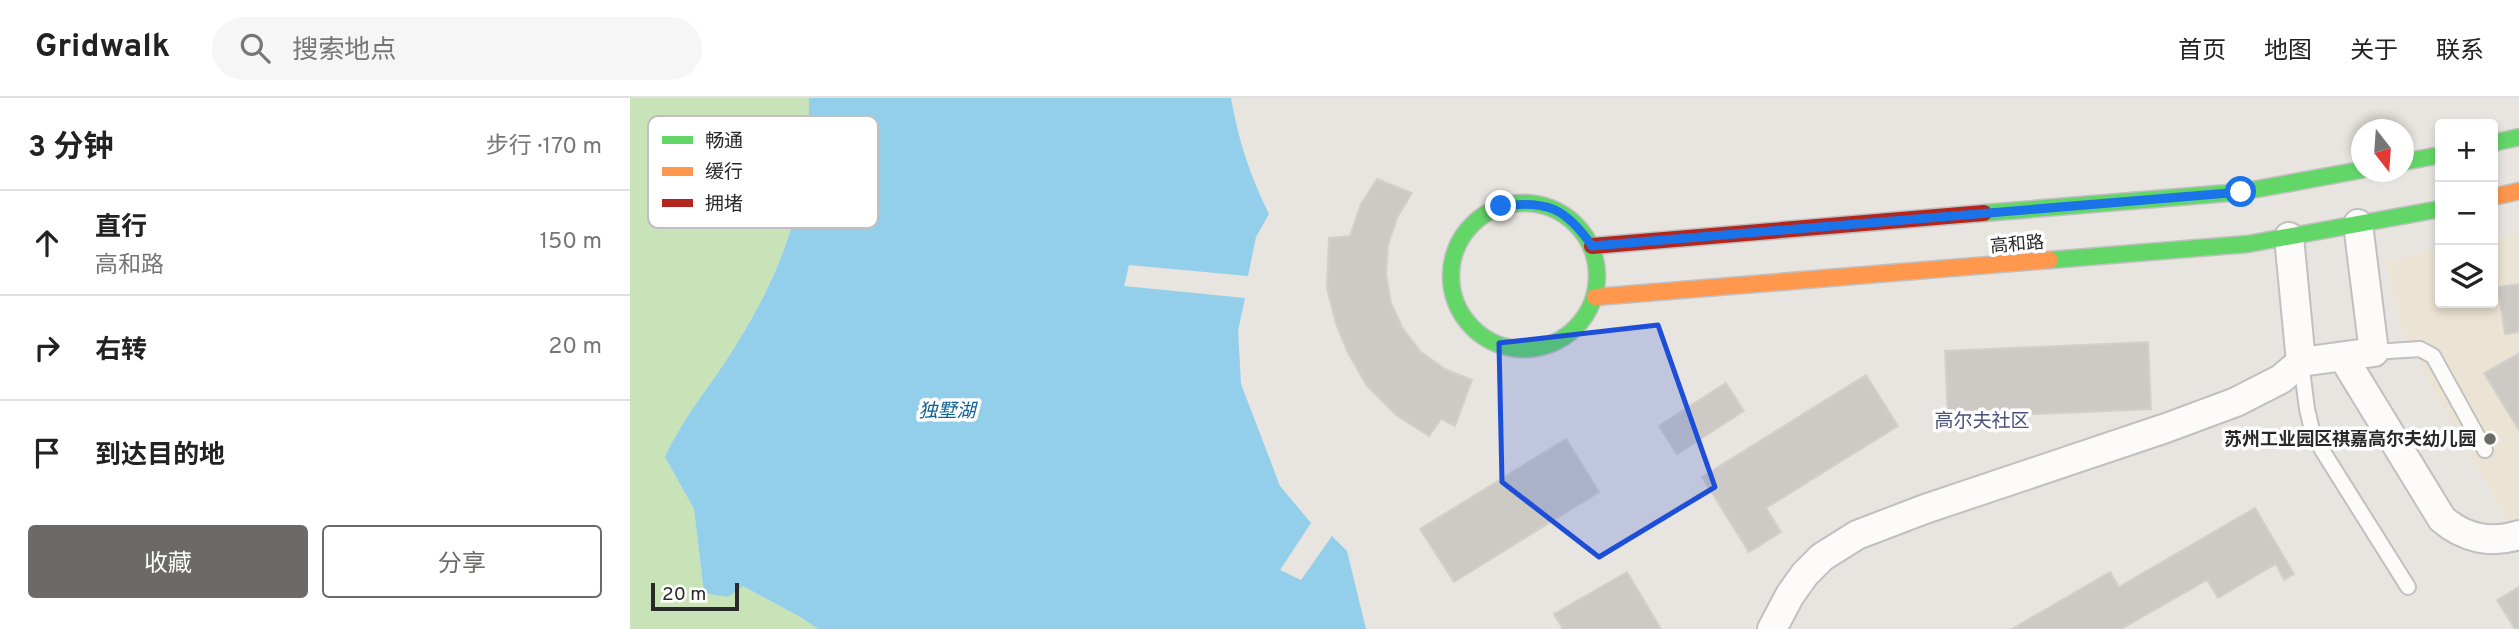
<!DOCTYPE html>
<html lang="zh">
<head>
<meta charset="utf-8">
<style>
  body { margin:0; font-family:Overpass,"Noto Sans SC",sans-serif; background:#f6f6f6; color:#222 }
  .controls { position:absolute; right:21px; top:21px; display:grid; overflow:hidden; border-radius:7px; box-shadow:0 4px 10px #0003 }
  .controls button { width:63px; height:63px; display:grid; place-items:center; padding:0; border:0; border-bottom:2px solid #e0e0e0; background:#fff; color:#222; font:35px sans-serif }
  .compass { position:absolute; left:1721px; top:21px; width:63px; height:63px; border-radius:50%; background:#fff; box-shadow:0 4px 10px #0003; rotate:163deg }
  .scale { position:absolute; left:21px; bottom:18px; width:88px; box-sizing:border-box; padding-left:7px; border:4px solid #292929; border-top:0; font-size:19px; line-height:24px; white-space:nowrap; color:#292929; -webkit-text-stroke:5px #fff; paint-order:stroke }
  .stop { position:absolute; width:21px; height:21px; margin:-16px; border:5px solid #1a73e8; border-radius:50%; background:#fff }
  .stop.end { background:#1a73e8; border-color:#fff; box-shadow:0 2px 7px #0008 }
  .list { margin:0; padding:0; list-style:none }
  h2 { display:flex; justify-content:space-between; align-items:center; height:91px; margin:0; padding:0 28px; font-size:30px }
  h2 small { font-size:23px; font-weight:400; color:#767676 }
  .list li { display:grid; grid-template-columns:46px 1fr auto; gap:21px; align-items:center; box-sizing:border-box; height:105px; padding:0 28px; border-top:2px solid #e0e0e0 }
  .list b { display:block; font-size:26px; white-space:nowrap }
  .list p { margin:0; font-size:23px; white-space:nowrap; color:#767676 }
  .list em { font-size:23px; font-style:normal; color:#767676 }
  .actions { display:flex; gap:14px; padding:21px 28px }
  .actions a { flex:1; padding:16px 0; border:2px solid #6c6a69; border-radius:7px; text-align:center; font-size:24px; color:#6c6a69 }
  .actions .main { background:#6c6a69; color:#fff }
  .icon { flex:none; width:38px; height:38px; fill:none; stroke:currentColor; stroke-width:2; stroke-linecap:round; stroke-linejoin:round }
  .map { position:relative; flex:none; width:1889px; height:531px; overflow:hidden }
  header { display:flex; align-items:center; gap:42px; box-sizing:border-box; height:98px; padding:0 35px; background:#fff; border-bottom:2px solid #e0e0e0 }
  header strong { font-size:33px }
  nav { display:flex; gap:38px; margin-inline-start:auto; font-size:24px }
  .search { width:490px; height:63px; background:#f6f6f6; display:flex; align-items:center; gap:18px; box-sizing:border-box; padding:0 24px; border-radius:38px; color:#767676; font-size:26px }
  main { display:flex }
  aside { flex:1; background:#fff }
  .map>svg:first-child { display:block }
</style>
</head>
<body>
<header>
<strong>Gridwalk</strong>
<div class="search"><svg class="icon" aria-label="search" viewBox="0 0 24 24"><circle cx="10" cy="10" r="6"/><path d="M15 15l6 6"/></svg>搜索地点</div>
<nav><a>首页</a><a>地图</a><a>关于</a><a>联系</a></nav>
</header>
<main>
<aside>
<h2>3 分钟<small>步行 · 170 m</small></h2>
<ul class="list">
<li><svg class="icon" aria-label="ahead" viewBox="0 0 24 24"><path d="M12 20V5M6 11l6-6 6 6"/></svg><div><b>直行</b><p>高和路</p></div><em>150 m</em></li>
<li><svg class="icon" aria-label="right" viewBox="0 0 24 24"><path d="M7 20v-9h11M14 6l5 5-5 5"/></svg><div><b>右转</b></div><em>20 m</em></li>
<li><svg class="icon" aria-label="arrive" viewBox="0 0 24 24"><path d="M6 21V4h12l-3 4 3 4H6"/></svg><div><b>到达目的地</b></div></li>
</ul>
<div class="actions"><a class="main">收藏</a><a>分享</a></div>
</aside>
<div class="map">
<svg width="1889" height="531" viewBox="0 0 1889 531">
  <rect width="100%" height="100%" fill="#e8e4df"/>
  <path fill="#ebe3d3" d="M1889,136V442L1775,240L1756,163L1810,152V205H1863V142Z"/>
  <path fill="#c8e3b7" d="M0,0H179C180,95 156,167 106,247C83,285 53,319 35,359L64,411L74,495L113,488L172,520L188,531H0Z"/>
  <path fill="#93cfea" d="M179,0H601C608,41 620,78 639,116L626,139L618,178L499,167L494,188L615,200L608,233L611,286L650,388L681,425L650,472L671,482L702,438L717,453L736,531H188L172,520L113,488L98,499L74,495L64,411L35,359C53,319 83,285 106,247C156,167 180,95 179,0Z"/>
  <g fill="#cdcac6" stroke="#d3d0cb" stroke-width="2">
    <path d="M747,81L782,95L767,120L758,147L756,176L761,205L773,231L791,254L815,271L842,282L825,328L811,321L799,338L766,317L737,288L718,255L706,226L697,190L699,140L720,138L731,106Z"/>
    <path d="M1889,186V234L1875,236L1868,189Z"/>
    <path d="M1518,244L1521,311L1318,320L1315,253Z"/>
    <path d="M1888,256L1889,258V332L1854,275Z"/>
    <path d="M1236,277L1268,328L1136,410L1151,434L1119,454L1072,379Z"/>
    <path d="M1096,285L1114,313L1047,356L1029,328Z"/>
    <path d="M936,341L969,394L824,484L790,431Z"/>
    <path d="M1625,410L1664,476L1654,482L1646,466L1588,500L1577,482L1491,531H1382L1480,474L1489,489Z"/>
    <path d="M997,474L1031,531H933L924,516Z"/>
    <path d="M1889,489V531H1885L1867,502Z"/>
  </g>
  <g fill="none" stroke-linecap="round" stroke-linejoin="round">
    <g stroke="#c1c0c0" stroke-width="18">
      <g id="lane">
        <path d="M1744,254L1790,251L1803,258L1855,352"/>
        <path d="M1671,264L1677,311L1682,332L1692,352L1778,489"/>
      </g>
    </g>
    <g stroke="#c1c0c0" stroke-width="32">
      <g id="street">
        <path d="M1659,139L1671,264"/>
        <path d="M1713,259L1812,421C1834,440 1861,446 1889,437"/>
        <path d="M1142,531L1160,497L1175,476L1192,459L1227,437L1295,411L1536,330L1606,304L1651,281L1671,264L1744,254L1728,126"/>
      </g>
    </g>
    <g stroke="#c1c0c0" stroke-width="19">
      <g id="fast">
        <path d="M1863,45L1889,39"/>
        <path d="M1773,64L1810,57"/>
        <circle cx="894" cy="178" r="73"/>
        <path d="M1354,115L1611,94L1731,72"/>
        <path d="M1420,162L1618,146L1810,111"/>
      </g>
    </g>
    <g stroke="#c1c0c0" stroke-width="19">
      <g id="slow">
        <path d="M1863,99L1889,93"/>
        <path d="M965,199L1420,162"/>
      </g>
    </g>
    <g stroke="#c1c0c0" stroke-width="19">
      <path id="jam" d="M962,148L1354,115"/>
    </g>
    <use href="#lane" stroke="#fcfbfa" stroke-width="14"/>
    <use href="#street" stroke="#fcfbfa" stroke-width="28"/>
    <use href="#fast" stroke="#63d668" stroke-width="16"/>
    <use href="#slow" stroke="#ff974d" stroke-width="16"/>
    <use href="#jam" stroke="#b3261e" stroke-width="16"/>
  </g>
  <g fill="none" stroke-linecap="round" stroke-linejoin="round">
    <path stroke="#1a73e8" stroke-width="9" d="M871,108C917,102 936,110 962,148L1611,94"/>
  </g>
  <path fill="#1d4ed8" fill-opacity="0.2" stroke="#1d4ed8" stroke-width="5" stroke-linejoin="round" d="M1028,227L1085,389L969,459L872,384L869,245Z"/>
  <circle fill="#6c6a69" stroke="#fff" stroke-width="2.5" cx="1860" cy="341" r="7"/>
  <g text-anchor="middle" stroke-width="7" stroke-linejoin="round" paint-order="stroke">
    <g font-size="18" fill="#292929" stroke="#fff">
      <text transform="translate(1387 146) rotate(-5)" y="6">高和路</text>
    </g>
    <g font-size="18" font-weight="bold" fill="#292929" stroke="#fff" text-anchor="end">
      <text x="1846" y="347">苏州工业园区祺嘉高尔夫幼儿园</text>
    </g>
    <g font-size="19" font-style="italic" fill="#0e6399" stroke="#fff">
      <text x="317" y="319">独墅湖</text>
    </g>
    <g font-size="19" fill="#4a507a" stroke="#fff">
      <text x="1352" y="329">高尔夫社区</text>
    </g>
  </g>
  <rect x="18" y="18" width="230" height="112" rx="10" fill="#fff" stroke="#bfbfbf" stroke-width="2"/>
  <rect x="32" y="38" width="31" height="8" fill="#63d668"/>
  <rect x="32" y="69" width="31" height="9" fill="#ff974d"/>
  <rect x="32" y="101" width="31" height="8" fill="#b3261e"/>
  <g font-size="19" fill="#292929">
    <text x="75" y="49">畅通</text>
    <text x="75" y="80">缓行</text>
    <text x="75" y="112">拥堵</text>
  </g>
</svg>
<div class="controls">
<button>+</button>
<button>−</button>
<button><svg class="icon" aria-label="layers" viewBox="0 0 24 24"><path d="M12 4l9 5-9 5-9-5zM3 14l9 5 9-5"/></svg></button>
</div>
<svg class="compass" viewBox="-18 -18 36 36"><path d="M0-13l5 13h-10z" fill="#e53935"/><path d="M0 13l5-13h-10z" fill="#767676"/></svg>
<div class="scale">20 m</div>
<div class="stop" style="left:1611px;top:94px"></div>
<div class="stop end" style="left:871px;top:108px"></div>
</div>
</main>
</body>
</html>
